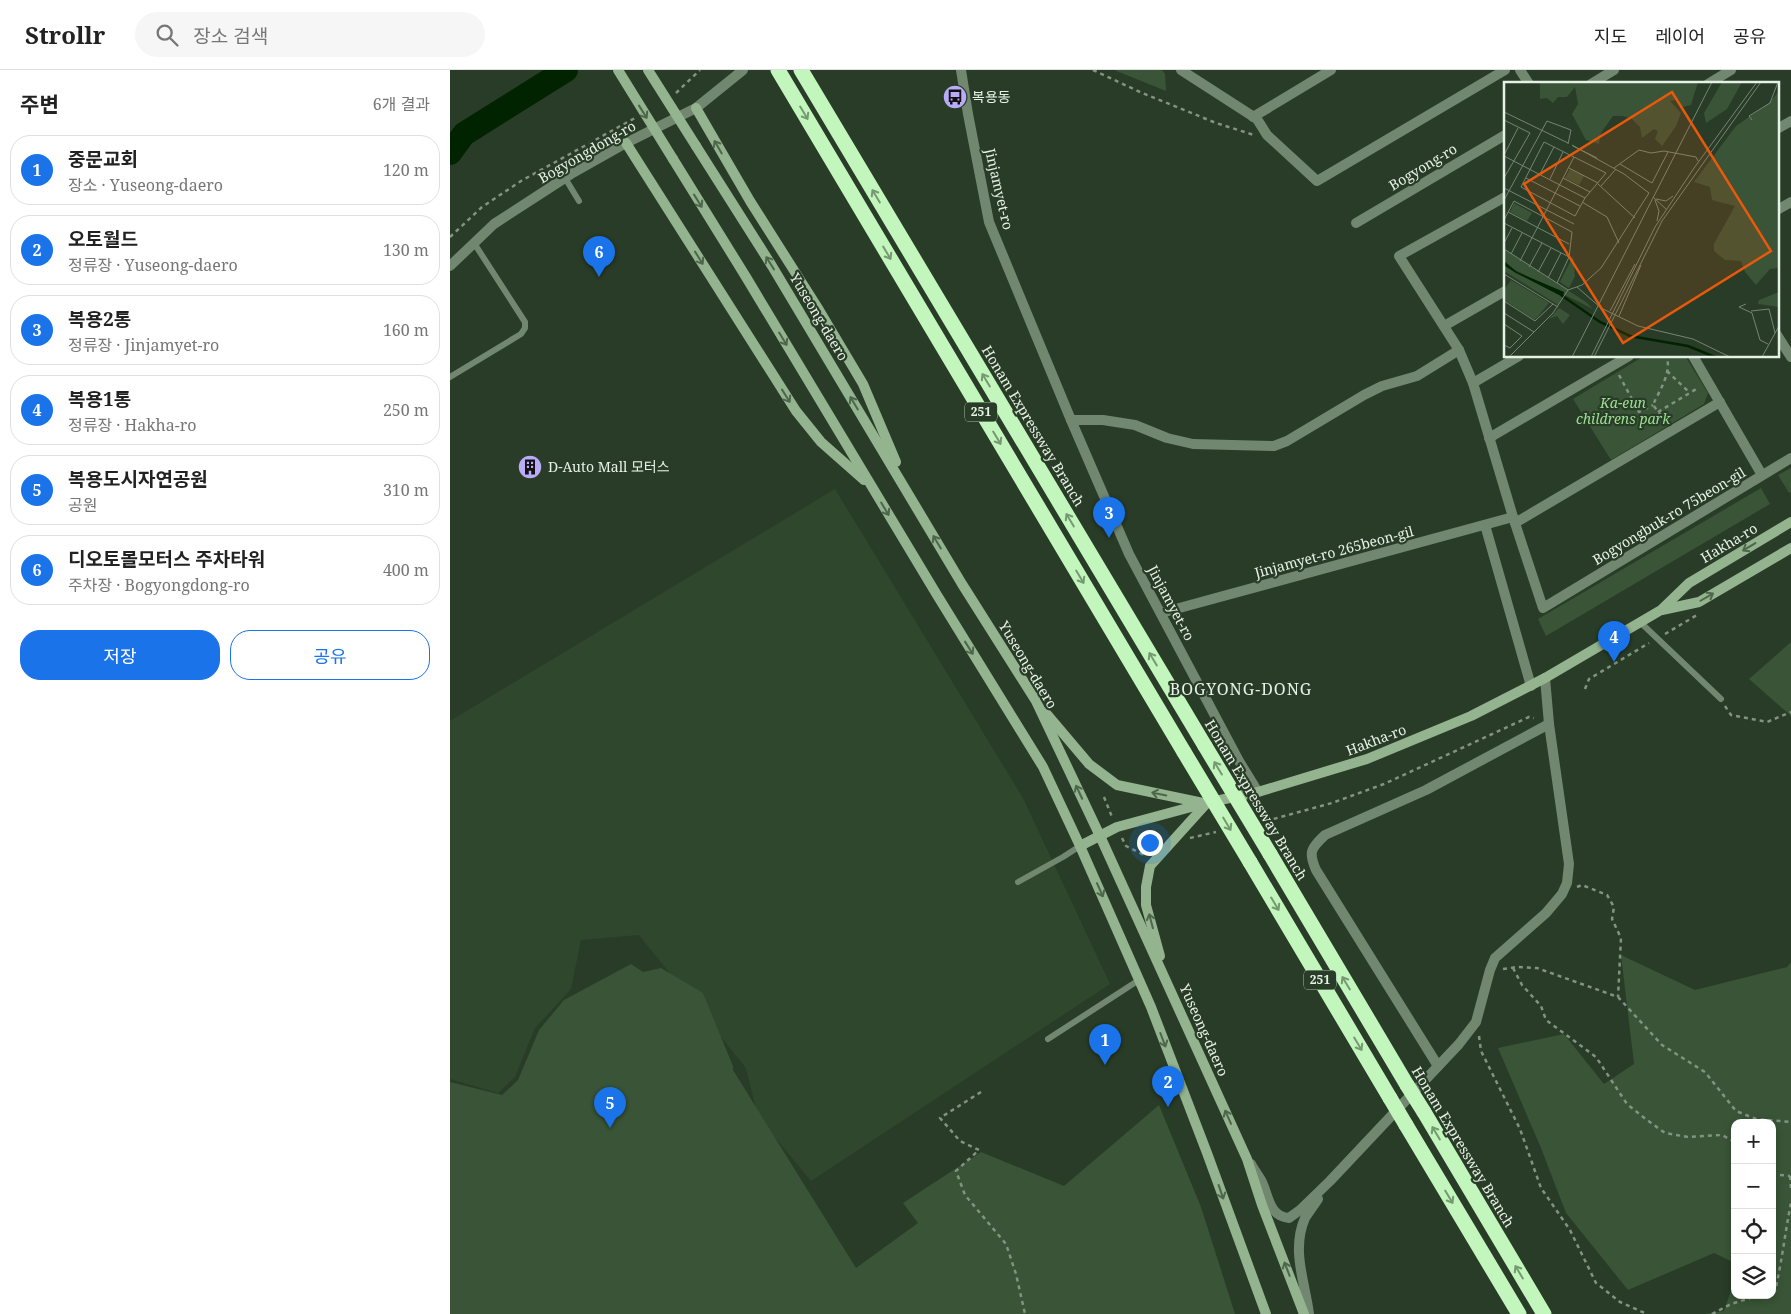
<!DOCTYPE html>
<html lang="ko">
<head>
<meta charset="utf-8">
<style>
  body { margin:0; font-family:"Noto Serif","Noto Sans KR",serif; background:#f6f6f6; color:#222 }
  .controls { position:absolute; right:15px; bottom:15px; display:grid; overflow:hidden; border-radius:10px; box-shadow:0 2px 8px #0003 }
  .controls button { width:45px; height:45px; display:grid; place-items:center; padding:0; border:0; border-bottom:1px solid #e0e0e0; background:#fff; color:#222; font:25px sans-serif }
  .you { position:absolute; left:699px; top:772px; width:18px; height:18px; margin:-12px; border:4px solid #fff; border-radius:50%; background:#1a73e8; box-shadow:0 0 0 8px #1a73e833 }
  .badge { display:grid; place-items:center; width:32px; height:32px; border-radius:50%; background:#1a73e8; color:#fff; font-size:16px; font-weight:700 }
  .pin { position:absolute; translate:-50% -41px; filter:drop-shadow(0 1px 2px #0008) }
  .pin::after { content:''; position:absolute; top:26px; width:18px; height:15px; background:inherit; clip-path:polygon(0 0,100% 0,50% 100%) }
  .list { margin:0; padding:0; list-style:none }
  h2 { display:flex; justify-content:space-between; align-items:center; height:65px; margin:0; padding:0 20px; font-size:21px }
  h2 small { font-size:16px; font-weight:400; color:#767676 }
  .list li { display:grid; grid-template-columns:32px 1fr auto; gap:15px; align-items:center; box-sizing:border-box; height:70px; margin:0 10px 10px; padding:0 10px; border:1px solid #e0e0e0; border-radius:20px }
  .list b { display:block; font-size:19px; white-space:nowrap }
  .list p { margin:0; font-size:16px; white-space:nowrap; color:#767676 }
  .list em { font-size:16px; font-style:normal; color:#767676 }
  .actions { display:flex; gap:10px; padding:15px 20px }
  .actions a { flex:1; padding:11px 0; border:1px solid #1a73e8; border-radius:20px; text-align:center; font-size:18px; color:#1a73e8 }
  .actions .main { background:#1a73e8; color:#fff }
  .icon { flex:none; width:28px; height:28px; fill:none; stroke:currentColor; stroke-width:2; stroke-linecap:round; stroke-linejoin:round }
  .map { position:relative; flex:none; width:1341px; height:1244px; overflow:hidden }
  header { display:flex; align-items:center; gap:30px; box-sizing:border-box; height:70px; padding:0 25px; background:#fff; border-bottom:1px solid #e0e0e0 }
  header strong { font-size:24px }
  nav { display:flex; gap:28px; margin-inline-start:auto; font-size:18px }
  .search { width:350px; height:45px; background:#f6f6f6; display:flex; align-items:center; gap:12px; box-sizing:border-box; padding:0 18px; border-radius:28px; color:#767676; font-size:19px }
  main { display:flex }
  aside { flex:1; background:#fff }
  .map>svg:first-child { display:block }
</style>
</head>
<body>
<header>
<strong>Strollr</strong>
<div class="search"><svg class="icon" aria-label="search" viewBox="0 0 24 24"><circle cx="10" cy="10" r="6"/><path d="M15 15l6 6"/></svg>장소 검색</div>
<nav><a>지도</a><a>레이어</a><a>공유</a></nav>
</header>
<main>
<aside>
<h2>주변<small>6개 결과</small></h2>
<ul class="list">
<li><span class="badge">1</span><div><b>중문교회</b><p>장소 · Yuseong-daero</p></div><em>120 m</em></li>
<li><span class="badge">2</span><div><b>오토월드</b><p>정류장 · Yuseong-daero</p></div><em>130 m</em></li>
<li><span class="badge">3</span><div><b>복용2통</b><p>정류장 · Jinjamyet-ro</p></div><em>160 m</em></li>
<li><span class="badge">4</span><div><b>복용1통</b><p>정류장 · Hakha-ro</p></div><em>250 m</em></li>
<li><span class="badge">5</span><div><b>복용도시자연공원</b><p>공원</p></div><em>310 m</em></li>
<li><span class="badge">6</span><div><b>디오토몰모터스 주차타워</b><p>주차장 · Bogyongdong-ro</p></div><em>400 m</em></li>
</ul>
<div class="actions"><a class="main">저장</a><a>공유</a></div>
</aside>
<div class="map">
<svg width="1341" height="1244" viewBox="0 0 1341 1244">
  <rect width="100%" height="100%" fill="#293c27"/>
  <path fill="#2f472d" d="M385,419L573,728L660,914L361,1111L308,1047L296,998L189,865L131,870L121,919L85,958L65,1007L48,1023L0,1009V651Z"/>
  <g fill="#395436">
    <path d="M664,0H712L715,4L716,21Z"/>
    <path d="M1194,286H1235L1258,323L1254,334L1161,390L1123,329Z"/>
    <path d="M1341,398V422L1339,423L1328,405Z"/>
    <path d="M1311,418L1320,434L1096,566L1088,549Z"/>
    <path d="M1341,572V646L1299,609Z"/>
    <path d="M1171,885L1245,920L1337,897L1341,892V1244H1254L1274,1241L1285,1209V1225H1322V1053H1285V1193L1264,1183L1178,1220L1116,1143L1091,1078L1048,978L1114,964L1154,1014L1184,994Z"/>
    <path d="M181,894L193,902L211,898L253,923L283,996V1000L406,1198L468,1153L453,1133L531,1082L614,1116L709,1035L751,1137L785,1244H0V1012L52,1025L68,1010L89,960L114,930Z"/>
  </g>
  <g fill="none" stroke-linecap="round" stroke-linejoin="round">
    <path stroke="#012300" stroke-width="24" d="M0,83L14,64L116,0"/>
    <g stroke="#839382" stroke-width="2.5" stroke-dasharray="4 4" stroke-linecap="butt">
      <path d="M643,0L690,22L766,53L804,65"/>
      <path d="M226,23L250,0"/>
      <path d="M0,167L32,137L71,111L185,48"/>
      <path d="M1217,301L1240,323"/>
      <path d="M1169,305L1189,342L1203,335"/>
      <path d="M1208,342L1248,318"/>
      <path d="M1216,352L1203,335C1209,321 1223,301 1216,286"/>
      <path d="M1215,564L1247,545"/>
      <path d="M1135,619L1139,609L1199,573"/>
      <path d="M1275,636L1281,645L1317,652L1341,642"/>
      <path d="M654,727L662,747"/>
      <path d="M816,751L882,733L934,714L1079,647L1084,648"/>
      <path d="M672,768L676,776L694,785"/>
      <path d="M740,768L766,762"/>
      <path d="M1127,817L1132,815L1157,825L1164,837L1162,849L1171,868L1168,927"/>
      <path d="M1063,898L1072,915L1091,936L1096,950L1146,987L1177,1034L1197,1050L1215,1063L1238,1067L1272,1065L1285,1072"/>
      <path d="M1053,899L1067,897L1087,898L1168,927L1212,975L1255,1002L1286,1041L1306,1049L1341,1052"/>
      <path d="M1029,966L1031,981L1070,1059L1091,1118L1120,1160L1146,1213L1170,1232L1197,1244"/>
      <path d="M531,1022L490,1048L510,1071L529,1080L506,1101L515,1125L556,1174L566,1204L575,1244"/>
      <path d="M1322,1104L1340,1106"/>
      <path d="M1340,1106L1341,1119"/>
      <path d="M1322,1221H1325C1332,1192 1335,1162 1341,1133"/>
      <path d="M1262,1244L1281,1234L1310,1225"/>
    </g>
    <g stroke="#72876f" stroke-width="6">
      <path d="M115,108L129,131"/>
      <path d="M0,307L71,264L75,258V252L24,173"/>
      <path d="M1190,552L1271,629"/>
      <path d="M568,812L613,787L630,776"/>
      <path d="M598,969L689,910"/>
    </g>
    <g stroke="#72876f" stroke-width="10">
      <path d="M511,0L518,44L539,152L621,350L679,484L789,691L808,722"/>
      <path d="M731,0L807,49L817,65L867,111L1055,0"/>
      <path d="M1070,0L1079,14"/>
      <path d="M1141,14L1164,0"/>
      <path d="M1258,14L1281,0"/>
      <path d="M803,47L881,0"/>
      <path d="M1327,59L1341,51"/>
      <path d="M1055,127L949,186L1009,280L1023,313L1063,447L1093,538L1341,388"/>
      <path d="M1327,140L1341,132"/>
      <path d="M906,153L1055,65"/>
      <path d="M0,196L44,154L121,104L176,73L246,38L293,0"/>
      <path d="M994,256L1055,221"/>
      <path d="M1327,265L1341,287"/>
      <path d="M1243,286L1312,405"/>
      <path d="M1023,313L1069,286"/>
      <path d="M621,350H653L685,355L717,368L743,374L824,376L837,371L914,325L932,316L967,306L1009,280"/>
      <path d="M1039,368L1179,286"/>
      <path d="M1065,453L1270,332"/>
      <path d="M1035,455L1081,616"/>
      <path d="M711,543L1063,447"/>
      <path d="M988,996L866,800C858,782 861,778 875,765L976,720L1099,654"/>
      <path d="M801,1094C804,1100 809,1106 812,1112C819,1127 819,1146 839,1148L850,1140L880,1111L1009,974L1026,952L1040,900L1045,888L1096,843L1112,824L1117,813L1119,794L1099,654L1095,608"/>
      <path d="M859,1244C855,1212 841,1180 855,1148C859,1142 864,1135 868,1129"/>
    </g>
    <g stroke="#93b48f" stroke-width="10">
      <path d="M246,38L300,131L369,240L413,314L446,392"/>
      <path d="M176,73L346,341L371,372L414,410"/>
      <path d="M246,76L322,196L512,514L586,631L650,766L797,1089L812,1135L854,1244"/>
      <path d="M223,89L296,207L487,525L593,697L630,776L701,937L757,1083L816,1244"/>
      <path d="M1212,540L1249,532L1341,478"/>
      <path d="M595,642L639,694L667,715L753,733"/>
      <path d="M630,776L667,757L756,733L808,722L917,689L1021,646L1095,608L1211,540L1239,513L1341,452"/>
      <path d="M710,886L696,835V817L700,796L756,734"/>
    </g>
    <g stroke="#c2f6bc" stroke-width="15">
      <path d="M328,0L734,682"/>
      <path d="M351,0L755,676"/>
      <path d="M820,784L957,1015"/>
      <path d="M800,792L940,1028"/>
      <path d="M974,1042L1094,1244"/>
      <path d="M956,1055L1069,1244"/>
    </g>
    <g stroke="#93b48f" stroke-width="10">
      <path d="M168,0L223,89"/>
      <path d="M198,0L246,76"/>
    </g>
    <g stroke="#c2f6bc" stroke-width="15">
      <path d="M755,676L820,784"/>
      <path d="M734,682L800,792"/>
      <path d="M957,1015L974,1042"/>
      <path d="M940,1028L956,1055"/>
    </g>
  </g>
  <defs><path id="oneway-shaft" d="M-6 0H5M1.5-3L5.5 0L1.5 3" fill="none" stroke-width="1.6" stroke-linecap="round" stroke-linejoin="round" transform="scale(1.25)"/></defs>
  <g stroke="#4e664b">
    <use href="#oneway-shaft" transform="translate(193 42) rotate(58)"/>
    <use href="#oneway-shaft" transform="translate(268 77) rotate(-120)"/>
    <use href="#oneway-shaft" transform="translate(248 131) rotate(58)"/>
    <use href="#oneway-shaft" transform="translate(249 188) rotate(58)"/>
    <use href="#oneway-shaft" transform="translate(320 193) rotate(-122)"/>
    <use href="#oneway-shaft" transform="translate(333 269) rotate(59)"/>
    <use href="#oneway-shaft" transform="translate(336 326) rotate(58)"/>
    <use href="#oneway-shaft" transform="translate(404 333) rotate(-121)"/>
    <use href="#oneway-shaft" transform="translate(435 439) rotate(59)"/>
    <use href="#oneway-shaft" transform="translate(487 472) rotate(-121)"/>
    <use href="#oneway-shaft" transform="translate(1299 477) rotate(149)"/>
    <use href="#oneway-shaft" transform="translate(1257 527) rotate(-30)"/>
    <use href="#oneway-shaft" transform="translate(519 578) rotate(58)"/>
    <use href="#oneway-shaft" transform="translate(629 722) rotate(-115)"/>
    <use href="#oneway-shaft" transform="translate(709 724) rotate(-169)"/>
    <use href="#oneway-shaft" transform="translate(650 820) rotate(66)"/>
    <use href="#oneway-shaft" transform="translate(701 851) rotate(-105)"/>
    <use href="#oneway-shaft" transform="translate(713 970) rotate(69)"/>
    <use href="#oneway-shaft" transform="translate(778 1047) rotate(-114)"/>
    <use href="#oneway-shaft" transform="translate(771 1122) rotate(71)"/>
    <use href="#oneway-shaft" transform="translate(837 1199) rotate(-111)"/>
  </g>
  <g stroke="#769972">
    <use href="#oneway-shaft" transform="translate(354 43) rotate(59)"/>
    <use href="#oneway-shaft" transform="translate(426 126) rotate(-121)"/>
    <use href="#oneway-shaft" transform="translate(437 183) rotate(59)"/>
    <use href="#oneway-shaft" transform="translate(536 310) rotate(-121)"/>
    <use href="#oneway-shaft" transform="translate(547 368) rotate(59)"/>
    <use href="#oneway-shaft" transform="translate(620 450) rotate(-121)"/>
    <use href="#oneway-shaft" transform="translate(630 507) rotate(59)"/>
    <use href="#oneway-shaft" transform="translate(703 589) rotate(-121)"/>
    <use href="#oneway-shaft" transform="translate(768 698) rotate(-121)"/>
    <use href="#oneway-shaft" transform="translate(777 754) rotate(59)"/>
    <use href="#oneway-shaft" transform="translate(825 834) rotate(59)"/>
    <use href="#oneway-shaft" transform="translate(896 913) rotate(-121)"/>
    <use href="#oneway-shaft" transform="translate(908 974) rotate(59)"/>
    <use href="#oneway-shaft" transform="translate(986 1063) rotate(-121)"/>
    <use href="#oneway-shaft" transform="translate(999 1127) rotate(59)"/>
    <use href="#oneway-shaft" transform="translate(1069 1202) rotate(-121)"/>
  </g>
  <defs>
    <g id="bus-disc" transform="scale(1.25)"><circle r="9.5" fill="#b9abf7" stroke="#293c27"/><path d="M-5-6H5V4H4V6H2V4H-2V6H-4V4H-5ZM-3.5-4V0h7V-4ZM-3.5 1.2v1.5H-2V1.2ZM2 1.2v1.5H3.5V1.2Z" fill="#111"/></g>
    <g id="building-disc" transform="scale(1.25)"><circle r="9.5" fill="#b9abf7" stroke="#293c27"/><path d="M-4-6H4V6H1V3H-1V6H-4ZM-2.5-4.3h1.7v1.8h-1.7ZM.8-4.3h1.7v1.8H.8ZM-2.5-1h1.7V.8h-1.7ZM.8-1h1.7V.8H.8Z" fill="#111"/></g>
  </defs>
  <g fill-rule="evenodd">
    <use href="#bus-disc" x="505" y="27"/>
    <use href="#building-disc" x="80" y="397"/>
  </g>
  <g text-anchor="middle" stroke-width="4.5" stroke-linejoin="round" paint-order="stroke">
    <g fill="#293c27" stroke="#adbbac" stroke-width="1">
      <rect x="515" y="332.5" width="32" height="19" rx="4"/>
      <rect x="854" y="900.5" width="32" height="19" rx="4"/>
    </g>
    <g font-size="12" font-weight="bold" fill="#e6f2e5">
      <text x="531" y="346">251</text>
      <text x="870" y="914">251</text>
    </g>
    <g font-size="14" fill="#e6f2e5" stroke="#293c27" text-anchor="start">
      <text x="522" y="32">복용동</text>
      <text x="98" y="402">D-Auto Mall 모터스</text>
    </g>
    <g font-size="14" fill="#e6f2e5" stroke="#293c27">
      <text transform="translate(137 82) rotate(-30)" y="5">Bogyongdong-ro</text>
      <text transform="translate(973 97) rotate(-31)" y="5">Bogyong-ro</text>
      <text transform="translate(549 119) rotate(77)" y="5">Jinjamyet-ro</text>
      <text transform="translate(369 247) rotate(59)" y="5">Yuseong-daero</text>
      <text transform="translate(583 356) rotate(59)" y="5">Honam Expressway Branch</text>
      <text transform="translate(1219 446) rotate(-31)" y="5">Bogyongbuk-ro 75beon-gil</text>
      <text transform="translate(1279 473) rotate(-31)" y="5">Hakha-ro</text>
      <text transform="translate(884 482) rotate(-15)" y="5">Jinjamyet-ro 265beon-gil</text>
      <text transform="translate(721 533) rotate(62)" y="5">Jinjamyet-ro</text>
      <text transform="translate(578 595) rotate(59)" y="5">Yuseong-daero</text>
      <text transform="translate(926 670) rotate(-21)" y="5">Hakha-ro</text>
      <text transform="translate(806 730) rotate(59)" y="5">Honam Expressway Branch</text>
      <text transform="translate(754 960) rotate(66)" y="5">Yuseong-daero</text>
      <text transform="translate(1013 1077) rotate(59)" y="5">Honam Expressway Branch</text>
    </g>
    <g font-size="14" font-style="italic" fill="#9bdf93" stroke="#293c27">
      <text x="1173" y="338">Ka-eun<tspan x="1173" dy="16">childrens park</tspan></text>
    </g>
    <g font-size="16" letter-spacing="1" fill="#e6f2e5" stroke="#293c27">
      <text x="791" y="625">BOGYONG-DONG</text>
    </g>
  </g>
  <g transform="translate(1054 12)">
    <rect width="275" height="275" fill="#293c27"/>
    <path d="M36,0H194L187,23L179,25L172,18L166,19L177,31L172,44L158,64L151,57L154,49L150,47L138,56L136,45L127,36L118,34H109L97,51L95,62L82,58L68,32L74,22L71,5L63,15H54L49,21L43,16L36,17ZM218,0H238L223,27L202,41L200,31ZM275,9V186L266,187L252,203L241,190L237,179L221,178L210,169V162L231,124L208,118L206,105L190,100L232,44L266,20ZM66,87L80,94L75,103L61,96ZM10,121L28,131L23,139L6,130ZM0,167L82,220L89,227L5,185L0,179ZM69,174L71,194L65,206L56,200ZM0,183L59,215L54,223L0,189ZM7,198L45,221L31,238L0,218V208ZM275,210V225L254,222L255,218ZM55,226L66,233L59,242L53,234L45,237Z" fill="#395436"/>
    <path d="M0,179L13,190L60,210L59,215L12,191L1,184Z" fill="#012300"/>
    <path fill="none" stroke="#012300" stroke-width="2.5" d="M57,213L96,240L126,254L184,264L211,275"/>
    <path fill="none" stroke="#758573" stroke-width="1" d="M0,30L64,61M0,38L26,51L0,96M248,38L245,34L266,21L274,0M40,60L102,91L81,116L71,134L17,105ZM68,63L120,92L145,111M69,64L93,76M0,73L14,46M0,74L81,116M116,82L148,101L164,70M65,86L94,101M110,86L135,68L147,71L160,69L192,75L194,79M36,92L50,65M22,96L76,124M59,96L86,110M46,97L59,70M94,102L131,136M97,104L112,87M0,106L70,142M149,115L163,128M152,117L162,119L169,114M0,118L43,39L67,48L64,62M151,118L155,129L153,139M78,120L103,135L115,161M4,130L65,162M0,138L10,119L68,150L65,175L53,201M0,141L65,175M0,161L8,146M0,167L64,208M7,172L18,151M16,179L70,75M25,185L38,161M34,190L47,166M0,192L54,225M44,196L57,171M73,205L97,226L134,244L189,257L226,275M0,219L31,239L49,222M242,222L235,225L248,231L256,258L264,262M106,229L131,182M247,229L265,227L271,251M0,231L30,250M115,234L137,183M0,242L18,254L6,266L0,263M5,275L49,231L64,208L78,203L97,186L145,111M68,275L208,0M87,275L151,145L190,86L253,0M90,275L158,139L257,0M258,275L275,244"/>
    <path fill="#e8590c" fill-opacity="0.15" stroke="#e8590c" stroke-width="2.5" d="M168,10L267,169L119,261L20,102Z"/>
    <rect width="275" height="275" fill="none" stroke="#e6f2e5" stroke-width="2.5"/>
  </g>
</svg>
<div class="controls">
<button>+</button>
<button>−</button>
<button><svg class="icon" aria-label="locate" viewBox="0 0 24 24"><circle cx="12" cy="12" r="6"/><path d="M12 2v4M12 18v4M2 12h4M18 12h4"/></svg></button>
<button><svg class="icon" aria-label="layers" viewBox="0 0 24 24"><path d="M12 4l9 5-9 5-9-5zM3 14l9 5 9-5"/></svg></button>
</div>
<div class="you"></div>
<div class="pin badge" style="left:655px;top:995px">1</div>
<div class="pin badge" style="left:718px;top:1037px">2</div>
<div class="pin badge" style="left:659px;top:468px">3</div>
<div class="pin badge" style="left:1164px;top:592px">4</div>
<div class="pin badge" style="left:160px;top:1058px">5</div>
<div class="pin badge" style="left:149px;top:207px">6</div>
</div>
</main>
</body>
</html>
